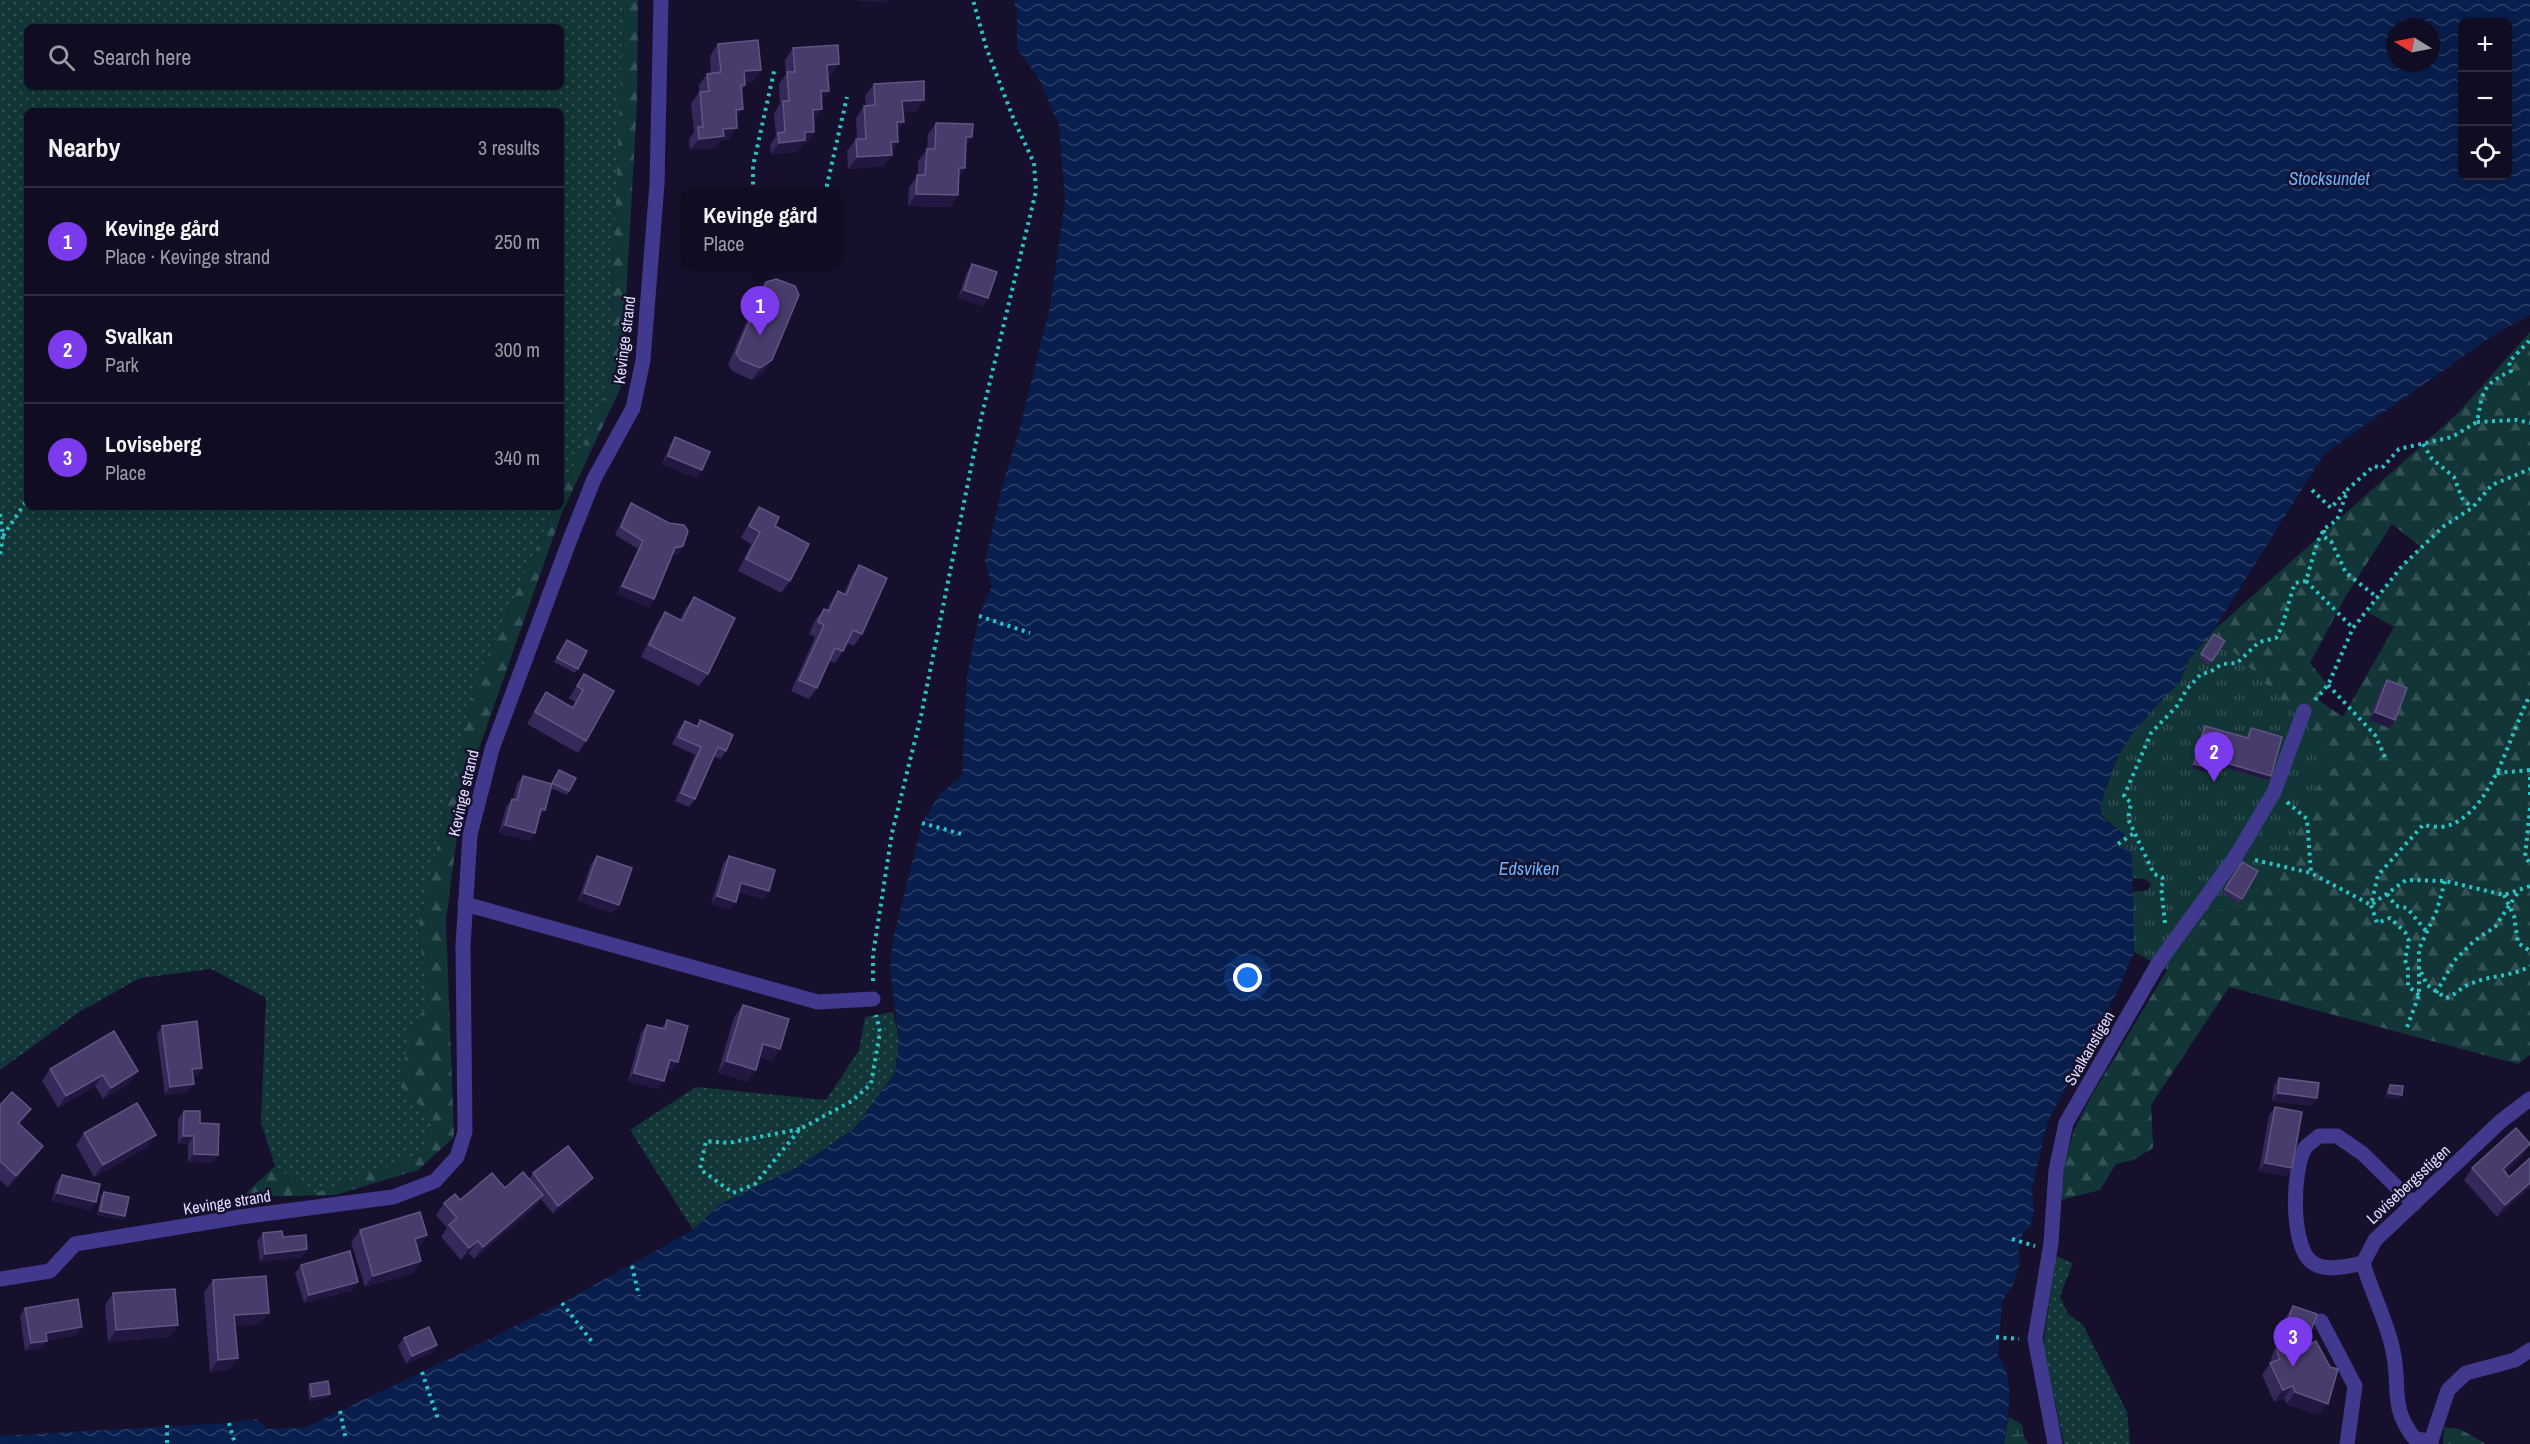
<!DOCTYPE html>
<html lang="en">
<head>
<meta charset="utf-8">
<style>
  body { margin:0; font-family:"Archivo Narrow",sans-serif; background:#1e1a2e; color:#f1f3f6 }
  .controls { position:absolute; right:18px; top:18px; display:grid; overflow:hidden; border-radius:9px; box-shadow:0 3px 15px #0003 }
  .controls button { width:54px; height:54px; display:grid; place-items:center; padding:0; border:0; border-bottom:2px solid #302c3f; background:#100c21; color:#f1f3f6; font:30px sans-serif }
  .compass { position:absolute; left:2386px; top:18px; width:54px; height:54px; border-radius:50%; background:#100c21; box-shadow:0 3px 15px #0003; rotate:280deg }
  .you { position:absolute; left:1248px; top:978px; width:21px; height:21px; margin:-15px; border:4px solid #fff; border-radius:50%; background:#1a73e8; box-shadow:0 0 0 9px #1a73e833 }
  .badge { display:grid; place-items:center; width:39px; height:39px; border-radius:50%; background:#7c3aed; color:#fff; font-size:20px; font-weight:700 }
  .pin { position:absolute; translate:-50% -50px; filter:drop-shadow(0 2px 3px #0008) }
  .pin::after { content:''; position:absolute; top:32px; width:21px; height:18px; background:inherit; clip-path:polygon(0 0,100% 0,50% 100%) }
  .popup { position:absolute; left:681px; top:189px; width:159px; height:78px; box-sizing:border-box; display:grid; place-content:center; border-radius:9px; background:#100c21; filter:drop-shadow(0 2px 4px #0005); font-size:20px; white-space:nowrap; color:#9c9ba5 }
  .popup b { font-size:22px; color:#f1f3f6 }
  .popup::after { content:''; position:absolute; left:50%; top:100%; margin-left:-12px; border:12px solid transparent; border-top-color:#100c21 }
  .list { margin:0; padding:0; list-style:none }
  h2 { display:flex; justify-content:space-between; align-items:center; height:78px; margin:0; padding:0 24px; font-size:26px }
  h2 small { font-size:20px; font-weight:400; color:#9c9ba5 }
  .list li { display:grid; grid-template-columns:39px 1fr auto; gap:18px; align-items:center; box-sizing:border-box; height:108px; padding:0 24px; border-top:2px solid #302c3f }
  .list b { display:block; font-size:22px; white-space:nowrap }
  .list p { margin:0; font-size:20px; white-space:nowrap; color:#9c9ba5 }
  .list em { font-size:20px; font-style:normal; color:#9c9ba5 }
  .icon { flex:none; width:33px; height:33px; fill:none; stroke:currentColor; stroke-width:2; stroke-linecap:round; stroke-linejoin:round }
  .map { position:relative; flex:none; width:2530px; height:1444px; overflow:hidden }
  .search { position:absolute; background:#100c21; box-shadow:0 3px 15px #0003; left:24px; top:24px; width:540px; height:66px; display:flex; align-items:center; gap:15px; box-sizing:border-box; padding:0 21px; border-radius:9px; color:#9c9ba5; font-size:22px }
  .panel { position:absolute; background:#100c21; box-shadow:0 3px 15px #0003; left:24px; top:108px; width:540px; height:402px; border-radius:9px }
  .map>svg:first-child { display:block }
</style>
</head>
<body>
<div class="map">
<svg width="2530" height="1444" viewBox="0 0 2530 1444">
  <defs>
    <pattern id="grass-dots" width="8" height="8" patternUnits="userSpaceOnUse" patternTransform="scale(1.5)"><rect width="8" height="8" fill="#123637"/><path d="M2 2h.1M6 6h.1" fill="none" stroke="#345255" stroke-width="1.8" stroke-linecap="round"/></pattern>
    <pattern id="forest-firs" width="22" height="20" patternUnits="userSpaceOnUse" patternTransform="scale(1.5)"><rect width="22" height="20" fill="#123637"/><path d="M5 1l3.5 6h-7zM16 11l3.5 6h-7z" fill="#345255"/></pattern>
    <pattern id="wetland-marsh" width="20" height="14" patternUnits="userSpaceOnUse" patternTransform="scale(1.5)"><rect width="20" height="14" fill="#123637"/><path d="M1 5h8M5 5V1M11 12h8M15 12V8" fill="none" stroke="#345255"/></pattern>
    <pattern id="park-tufts" width="24" height="20" patternUnits="userSpaceOnUse" patternTransform="scale(1.5)"><rect width="24" height="20" fill="#123637"/><path d="M3 7l-1-3M5 7V3M7 7l1-3M15 17l-1-3M17 17v-4M19 17l1-3" fill="none" stroke="#345255"/></pattern>
    <pattern id="water-waves" width="16" height="10" patternUnits="userSpaceOnUse" patternTransform="scale(1.5)"><rect width="16" height="10" fill="#081e4d"/><path d="M0 5q4-4 8 0t8 0" fill="none" stroke="#2c3e68"/></pattern>
  </defs>
  <rect width="100%" height="100%" fill="#16102c"/>
  <g fill="url(#grass-dots)" fill-rule="evenodd">
    <path d="M0,0H624L608,390L561,494V111H27V507H555L477,679L418,928L429,1006L413,1023L433,1118L423,1154L313,1195L275,1166L261,1123L266,998L211,969L140,978L81,1011L0,1070ZM27,27H561V87H27Z"/>
    <path d="M893,1012L899,1040L895,1073L854,1129L798,1167L721,1204L693,1230L630,1130L696,1087L826,1100L859,1050L865,1017Z"/>
    <path d="M2056,1256L2073,1263L2060,1296L2068,1314L2083,1325L2127,1412L2130,1444H2064L2043,1345Z"/>
  </g>
  <g fill="url(#forest-firs)" fill-rule="evenodd">
    <path d="M624,0H638L637,103L621,387L561,515L462,797L446,920L454,1137L418,1170L335,1195L242,1197L275,1166L313,1194L423,1154L433,1118L399,1085L413,1023L429,1005L418,928L477,679L555,507H561V494L608,390Z"/>
    <path d="M2530,332V1055L2518,1064L2229,987L2151,1105L2153,1148L2133,1160L2116,1164L2100,1190L2061,1200L2064,1166L2074,1130L2092,1095L2167,970L2208,912L2239,906L2332,751L2213,631L2456,415ZM2392,524L2421,547L2402,566L2367,612L2394,627L2343,717L2317,699L2328,685L2310,663L2344,599Z"/>
    <path d="M2444,1427L2460,1429L2486,1444H2443Z"/>
  </g>
  <path fill="url(#wetland-marsh)" d="M2009,1417L2022,1425L2024,1437L2029,1444H2004Z"/>
  <path fill="url(#park-tufts)" d="M2213,631L2332,751L2306,816L2263,880L2239,906L2208,912L2167,970L2134,952L2132,892L2148,890L2151,884L2145,879L2131,878L2132,858L2129,848L2120,849L2116,842L2125,835L2101,815L2100,806L2117,758L2130,736L2163,698L2180,682L2189,659Z"/>
  <path fill="url(#water-waves)" fill-rule="evenodd" d="M1013,0H2530V315L2498,332L2324,454L2213,631L2189,659L2180,682L2163,698L2130,736L2117,758L2100,806L2101,816L2125,835L2116,843L2120,849L2129,847L2132,858L2134,952L2118,990L2047,1123L2032,1189L2034,1212L2030,1226L2023,1233L2018,1251L2020,1261L2014,1283L2002,1302L1998,1355C2016,1380 2008,1416 2004,1444H0V1436L229,1423L256,1419L268,1429L306,1427L422,1372L562,1303L693,1230L720,1204L798,1167L854,1129L895,1073L899,1040L890,968L893,939L922,823L939,795L962,776L967,675L979,616L992,586L985,562L1003,483L1018,435L1050,307L1065,200L1059,126L1040,81L1017,48V11ZM2462,22H2508V176H2462ZM2395,27H2431V63H2395Z"/>
  <g fill="none" stroke-linecap="round" stroke-linejoin="round">
    <g stroke="#2ac4c3" stroke-width="4" stroke-dasharray="3 4.5" stroke-linecap="butt">
      <path d="M753,192V166L775,67"/>
      <path d="M825,194L847,97"/>
      <path d="M2477,422L2517,420L2530,423"/>
      <path d="M2423,444L2432,459L2454,477L2462,498L2472,508"/>
      <path d="M2312,490L2331,508L2345,492"/>
      <path d="M0,514L3,536L0,555"/>
      <path d="M2324,530V537L2331,541L2346,573L2378,598"/>
      <path d="M3,536L27,500"/>
      <path d="M2306,581L2353,628"/>
      <path d="M979,616L1030,633"/>
      <path d="M2328,685L2375,735L2385,757"/>
      <path d="M2315,700L2328,685L2353,628L2402,566L2444,526L2472,508L2492,485L2530,469"/>
      <path d="M2497,773L2530,770"/>
      <path d="M2530,777V797"/>
      <path d="M2287,802L2307,819L2311,873"/>
      <path d="M2530,808L2525,857L2530,863"/>
      <path d="M922,823L965,835"/>
      <path d="M2118,844L2134,833"/>
      <path d="M2255,860L2311,873L2371,905L2406,880L2445,881L2504,895L2530,886"/>
      <path d="M2387,894L2396,906L2407,908L2426,931"/>
      <path d="M2504,895L2514,916L2518,943L2530,951"/>
      <path d="M2165,923L2161,886L2164,882L2162,877L2154,874L2128,819L2131,803L2124,796L2151,733L2177,706L2187,689L2201,674L2210,672L2222,664L2237,663L2259,642L2276,638C2286,621 2288,601 2295,583L2306,581L2317,543L2324,529L2337,520L2348,489L2374,466L2382,468L2399,449L2452,437L2477,422C2483,392 2481,385 2511,371L2509,362L2530,340"/>
      <path d="M2421,972L2427,985L2446,998C2456,995 2461,987 2470,984C2490,975 2512,977 2530,966"/>
      <path d="M873,981V955L892,833L921,716L980,423L1036,191L1034,163L1014,120L986,47L973,0"/>
      <path d="M2436,993L2454,961L2474,941L2495,927L2519,891"/>
      <path d="M2419,995L2408,986V969L2405,960L2409,941L2405,932L2390,918L2377,923L2371,905L2378,875L2423,825C2430,826 2440,828 2447,826C2493,812 2509,735 2530,695"/>
      <path d="M2407,1027L2419,995V949L2437,910L2445,881"/>
      <path d="M800,1129L728,1143L706,1141L700,1169L733,1193L755,1184L800,1129L852,1101L871,1084L880,1032L876,1015"/>
      <path d="M2012,1239L2035,1246"/>
      <path d="M632,1266L639,1296"/>
      <path d="M562,1303L593,1343"/>
      <path d="M1996,1337L2019,1339"/>
      <path d="M422,1372L438,1419"/>
      <path d="M340,1411L346,1440"/>
      <path d="M229,1423L235,1444"/>
      <path d="M167,1425V1444"/>
    </g>
    <g stroke="#40398e" stroke-width="15">
      <path d="M465,904L818,1002L873,999"/>
      <path d="M2363,1263C2348,1266 2327,1272 2313,1263C2290,1248 2292,1170 2305,1148C2308,1144 2315,1140 2319,1136H2337L2362,1153L2414,1204"/>
      <path d="M0,1279L50,1271L75,1244L240,1217L393,1197L435,1181L457,1157L465,1132L463,945L470,835L492,749L569,542L594,479L633,408L643,360L657,184L661,0"/>
      <path d="M2321,1321L2355,1386L2347,1444"/>
      <path d="M2431,1441L2415,1439C2389,1407 2401,1388 2393,1351C2388,1324 2371,1291 2363,1263L2375,1240L2501,1121L2530,1099"/>
      <path d="M2055,1444L2035,1339L2051,1243L2056,1170L2066,1123L2159,962L2236,856L2274,792L2304,711"/>
      <path d="M2431,1444V1441L2448,1390L2466,1373L2515,1360L2530,1350"/>
    </g>
  </g>
  <g fill="#35285a">
    <path d="M718,44L761,70L752,82H745V85L742,90L737,119L729,139L721,140L715,148L690,150L689,139L694,132L691,104L699,92V85L707,74L711,73L710,56Z"/>
    <path d="M793,48L831,76H828L822,101L813,121L814,132L806,144H803L797,152L771,154L770,145L776,136L774,113L780,104L779,84L786,74L785,60Z"/>
    <path d="M874,84L916,112H903L904,122L897,131L898,142L892,151L884,166L848,169L847,151L856,139H857L856,118L864,106H866L865,96Z"/>
    <path d="M936,123L966,146L959,177L950,207L908,206L909,187L918,175V161L927,149L928,134Z"/>
    <path d="M972,264L988,298L983,306L958,298L967,272Z"/>
    <path d="M766,282L764,372L752,380L732,371L728,365L758,294Z"/>
    <path d="M675,437L702,470L696,478L662,464L670,445Z"/>
    <path d="M631,503L683,546L678,554L672,555L654,599L649,607L617,594L638,549L615,535L626,511Z"/>
    <path d="M759,507L775,526L790,581L781,593L738,571L751,544L741,538L751,519Z"/>
    <path d="M859,565L862,634L854,646L847,643L843,651L835,663L829,661L817,688L809,699L791,691L815,637L809,634L815,620L824,609L827,610L830,603L838,591L844,594L851,577Z"/>
    <path d="M694,597L708,674L699,686L641,657L657,624L665,612L680,620L685,609Z"/>
    <path d="M2214,634L2225,641L2209,665L2199,658Z"/>
    <path d="M567,640L578,669L575,673L554,662Z"/>
    <path d="M584,674L586,741L578,753L527,724L538,704L546,692L572,707L575,702L569,698Z"/>
    <path d="M2387,680L2390,728L2369,720L2381,688Z"/>
    <path d="M700,720L726,751L721,759L714,756L695,799L689,807L675,801L695,755L672,744L679,729L685,721L696,726Z"/>
    <path d="M2205,726L2247,738L2248,732L2251,728L2271,776L2269,780L2222,767L2218,775L2191,768L2202,730Z"/>
    <path d="M559,770L569,791L567,795L551,788L539,818L535,833L530,841L499,833L506,807L512,799H513L517,784L523,776L551,784Z"/>
    <path d="M597,856L619,905L613,913L578,901L591,864Z"/>
    <path d="M729,856L764,899L738,892L730,910L711,904L723,864Z"/>
    <path d="M2239,866L2242,899L2239,903L2222,893Z"/>
    <path d="M743,1005L780,1049L772,1061L760,1057L748,1082L718,1073L734,1017Z"/>
    <path d="M667,1020L672,1070L667,1069L658,1089L628,1081L641,1033L647,1025L661,1029Z"/>
    <path d="M162,1026L202,1068L197,1076H193L188,1092L165,1095L157,1034Z"/>
    <path d="M114,1031L130,1083L103,1099L95,1086L58,1108L42,1081L50,1069Z"/>
    <path d="M2279,1078L2317,1098L2311,1106L2272,1101L2274,1086Z"/>
    <path d="M2390,1085L2402,1095L2399,1099L2386,1097L2387,1089Z"/>
    <path d="M0,1105L22,1121L20,1124L35,1158L8,1187L0,1180Z"/>
    <path d="M2275,1107L2292,1168L2286,1176L2259,1171L2269,1115Z"/>
    <path d="M184,1111L200,1123L213,1163L188,1162V1144H178V1119Z"/>
    <path d="M84,1133L147,1147L94,1177L76,1145Z"/>
    <path d="M2530,1144L2522,1156L2505,1172L2509,1177L2530,1158V1187L2497,1217L2464,1180L2472,1168Z"/>
    <path d="M533,1173L588,1186L553,1214L541,1199L535,1207L474,1259L469,1253L461,1260L441,1237L447,1228L436,1215L444,1203L505,1188L529,1179Z"/>
    <path d="M62,1175L90,1210L52,1201L56,1183Z"/>
    <path d="M104,1192L123,1220L97,1215L101,1196Z"/>
    <path d="M360,1230L427,1235L419,1247L417,1248L421,1261L413,1273L365,1287L351,1242Z"/>
    <path d="M263,1233L307,1249L302,1257L260,1262L257,1241Z"/>
    <path d="M301,1265L353,1290L304,1303L295,1273Z"/>
    <path d="M213,1280L260,1324L235,1326L229,1370L210,1372L204,1292Z"/>
    <path d="M113,1293L178,1325L169,1337L108,1342L105,1305Z"/>
    <path d="M2293,1306L2305,1347L2319,1415L2287,1404L2284,1398L2274,1402L2262,1375L2269,1365L2285,1318Z"/>
    <path d="M25,1308L77,1335L47,1340L41,1348L25,1351L20,1316Z"/>
    <path d="M404,1338L437,1345L432,1353L406,1364L398,1346Z"/>
    <path d="M310,1384L330,1394L327,1398L309,1401L308,1388Z"/>
  </g>
  <g fill="#211740">
    <path d="M858,0H887L886,2L857,1Z"/>
    <path d="M839,64L831,76L819,77L827,65Z"/>
    <path d="M761,70L752,82L735,83L744,71Z"/>
    <path d="M821,91H829L821,102Z"/>
    <path d="M924,100L916,112L894,113L902,101Z"/>
    <path d="M743,109L735,121L736,110Z"/>
    <path d="M822,109L814,121L813,110Z"/>
    <path d="M897,122H904L895,134Z"/>
    <path d="M737,128L729,139L721,140L715,148L690,150L699,139L723,129Z"/>
    <path d="M805,132H814L806,144H803L797,152L771,154L779,143Z"/>
    <path d="M966,137H972L964,149Z"/>
    <path d="M891,142H898L890,154Z"/>
    <path d="M892,155L884,166L848,169L857,157Z"/>
    <path d="M959,168H965L957,180Z"/>
    <path d="M916,194L958,195L950,207L908,206Z"/>
    <path d="M964,290L988,298L983,306L958,298Z"/>
    <path d="M772,360L764,372L752,380L760,368Z"/>
    <path d="M668,456L702,470L696,478L662,464Z"/>
    <path d="M683,546L678,554L670,556L675,548Z"/>
    <path d="M622,586L654,599L649,607L617,594Z"/>
    <path d="M2375,712L2395,720L2390,728L2369,720Z"/>
    <path d="M2223,762L2271,776L2269,780L2220,766Z"/>
    <path d="M2194,764L2221,771L2218,775L2191,768Z"/>
    <path d="M541,809L545,810L540,818L536,817Z"/>
    <path d="M505,825L535,833L530,841L499,833Z"/>
    <path d="M741,883L769,891L764,899L735,891Z"/>
    <path d="M584,893L619,905L613,913L578,901Z"/>
    <path d="M717,896L736,902L730,910L711,904Z"/>
    <path d="M763,1044L780,1049L772,1061L755,1056Z"/>
    <path d="M670,1060L678,1062L672,1070L664,1068Z"/>
    <path d="M726,1061L756,1070L748,1082L718,1073Z"/>
    <path d="M202,1068L197,1076L187,1077L192,1069Z"/>
    <path d="M138,1071L130,1083L103,1099L111,1088Z"/>
    <path d="M634,1073L664,1081L658,1089L628,1081Z"/>
    <path d="M103,1075L95,1086L58,1108L66,1096Z"/>
    <path d="M194,1084L188,1092L165,1095L170,1087Z"/>
    <path d="M2278,1093L2317,1098L2311,1106L2272,1101Z"/>
    <path d="M2389,1093L2402,1095L2399,1099L2386,1097Z"/>
    <path d="M31,1109L22,1121L10,1135L18,1123Z"/>
    <path d="M156,1135L147,1147L94,1177L103,1165Z"/>
    <path d="M183,1136H194L188,1144H178Z"/>
    <path d="M2530,1144L2522,1156L2494,1181L2503,1169Z"/>
    <path d="M43,1146L35,1158L8,1187L16,1176Z"/>
    <path d="M194,1154L218,1155L213,1163L188,1162Z"/>
    <path d="M2265,1163L2292,1168L2286,1176L2259,1171Z"/>
    <path d="M593,1178L588,1186L553,1214L558,1206Z"/>
    <path d="M2530,1183V1187L2497,1217L2505,1205Z"/>
    <path d="M57,1193L96,1202L90,1210L52,1201Z"/>
    <path d="M543,1195L535,1207L474,1259L483,1247Z"/>
    <path d="M100,1211L125,1216L123,1220L97,1215Z"/>
    <path d="M427,1235L419,1247L406,1251L415,1239Z"/>
    <path d="M478,1241L469,1253L461,1260L469,1248Z"/>
    <path d="M307,1249L302,1257L260,1262L265,1254Z"/>
    <path d="M421,1261L413,1273L365,1287L373,1276Z"/>
    <path d="M358,1282L353,1290L304,1303L309,1295Z"/>
    <path d="M269,1313L260,1324L226,1327L234,1315Z"/>
    <path d="M178,1325L169,1337L108,1342L116,1330Z"/>
    <path d="M82,1327L77,1335L40,1341L46,1333Z"/>
    <path d="M47,1341L41,1348L25,1351L31,1343Z"/>
    <path d="M437,1345L432,1353L406,1364L412,1356Z"/>
    <path d="M238,1358L229,1370L210,1372L218,1360Z"/>
    <path d="M2293,1386L2284,1398L2274,1402L2283,1390Z"/>
    <path d="M2295,1392L2328,1404L2319,1415L2287,1404Z"/>
    <path d="M330,1394L327,1398L309,1401L312,1397Z"/>
  </g>
  <g fill="#473c6c" stroke="#605583" stroke-width="1.5">
    <path d="M758,40L761,70L744,71L745,85H741L743,109L736,110L737,128L723,129L724,136L699,139L698,127H703L700,92L709,91L707,74L721,72L718,44Z"/>
    <path d="M838,45L839,64L827,65L829,91H821L822,109L813,110L814,132H805V140L779,143L778,133L785,132L783,101H789L787,72H795L793,48Z"/>
    <path d="M924,81V100L902,101L904,122H897L898,142H891L892,155L857,157L856,139H866L864,106L875,105L874,84Z"/>
    <path d="M936,123L973,124L972,137H966L965,168H959L958,195L916,194L917,175H925L927,149H935Z"/>
    <path d="M972,264L997,272L988,298L964,290Z"/>
    <path d="M776,279L795,286L799,295L772,360L760,368L741,360L736,353L766,282Z"/>
    <path d="M675,437L710,452L702,470L668,456Z"/>
    <path d="M631,503L669,523L684,525L688,531L683,546L675,548L654,599L622,586L643,541L621,527Z"/>
    <path d="M759,507L779,517L775,526L809,544L790,581L746,559L760,532L749,526Z"/>
    <path d="M859,565L887,578L862,634L853,630L843,651L835,648L817,688L799,680L824,625L818,622L824,609L829,611L838,591L846,595Z"/>
    <path d="M694,597L735,618L708,674L649,645L665,612L682,621Z"/>
    <path d="M2214,634L2225,641L2212,661L2201,654Z"/>
    <path d="M567,640L587,651L578,669L557,658Z"/>
    <path d="M584,674L614,691L586,741L535,712L546,692L573,708L583,690L577,686Z"/>
    <path d="M2387,680L2407,688L2395,720L2375,712Z"/>
    <path d="M700,720L733,735L726,751L718,747L695,799L681,793L701,747L678,737L685,721L698,727Z"/>
    <path d="M2205,726L2248,738L2251,728L2282,737L2271,776L2223,762L2221,771L2194,764Z"/>
    <path d="M559,770L576,778L569,791L552,783Z"/>
    <path d="M523,776L552,784L545,810L541,809L535,833L505,825L512,799L517,800Z"/>
    <path d="M597,856L632,868L619,905L584,893Z"/>
    <path d="M729,856L775,870L769,891L741,883L736,902L717,896Z"/>
    <path d="M2242,862L2258,871L2242,899L2225,889Z"/>
    <path d="M743,1005L789,1019L780,1049L763,1044L756,1070L726,1061Z"/>
    <path d="M667,1020L688,1026L678,1062L670,1060L664,1081L634,1073L647,1025L665,1029Z"/>
    <path d="M197,1021L202,1068L192,1069L194,1084L170,1087L162,1026Z"/>
    <path d="M114,1031L138,1071L111,1088L103,1075L66,1096L50,1069Z"/>
    <path d="M2279,1078L2319,1083L2317,1098L2278,1093Z"/>
    <path d="M2390,1085L2403,1086L2402,1095L2389,1093Z"/>
    <path d="M12,1092L31,1109L18,1123L43,1146L16,1176L0,1161V1105Z"/>
    <path d="M137,1103L156,1135L103,1165L84,1133Z"/>
    <path d="M2275,1107L2302,1112L2292,1168L2265,1163Z"/>
    <path d="M184,1111H200V1123L219,1124L218,1155L194,1154V1136H183Z"/>
    <path d="M2516,1128L2530,1144L2503,1169L2509,1177L2530,1158V1183L2505,1205L2472,1168Z"/>
    <path d="M568,1146L593,1178L558,1206L533,1173Z"/>
    <path d="M523,1172L543,1195L483,1247L478,1241L469,1248L449,1225L457,1218L444,1203L455,1194L460,1200L492,1173L505,1188Z"/>
    <path d="M62,1175L100,1184L96,1202L57,1193Z"/>
    <path d="M104,1192L129,1197L125,1216L100,1211Z"/>
    <path d="M420,1212L427,1235L415,1239L421,1261L373,1276L360,1230Z"/>
    <path d="M282,1231L283,1237L306,1235L307,1249L265,1254L263,1233Z"/>
    <path d="M350,1251L358,1282L309,1295L301,1265Z"/>
    <path d="M266,1276L269,1313L234,1315L238,1358L218,1360L213,1280Z"/>
    <path d="M175,1289L178,1325L116,1330L113,1293Z"/>
    <path d="M78,1299L82,1327L46,1333L47,1341L31,1343L25,1308Z"/>
    <path d="M2293,1306L2317,1314L2305,1347L2316,1341L2330,1367L2338,1369L2328,1404L2295,1392L2293,1386L2283,1390L2270,1363L2280,1359L2277,1352Z"/>
    <path d="M429,1327L437,1345L412,1356L404,1338Z"/>
    <path d="M328,1381L330,1394L312,1397L310,1384Z"/>
  </g>
  <g text-anchor="middle" stroke-width="5" stroke-linejoin="round" paint-order="stroke">
    <g font-size="16" fill="#e1dbff" stroke="#16102c">
      <text transform="translate(624 340) rotate(-83)" y="6">Kevinge strand</text>
      <text transform="translate(463 793) rotate(-77)" y="6">Kevinge strand</text>
      <text transform="translate(2089 1048) rotate(-60)" y="6">Svalkanstigen</text>
      <text transform="translate(2408 1184) rotate(-43)" y="6">Lovisebergsstigen</text>
      <text transform="translate(227 1202) rotate(-9)" y="6">Kevinge strand</text>
    </g>
    <g font-size="18" font-style="italic" fill="#69b2ff" stroke="#16102c">
      <text x="2329" y="185">Stocksundet</text>
      <text x="1529" y="875">Edsviken</text>
    </g>
  </g>
</svg>
<div class="controls">
<button>+</button>
<button>−</button>
<button><svg class="icon" aria-label="locate" viewBox="0 0 24 24"><circle cx="12" cy="12" r="6"/><path d="M12 2v4M12 18v4M2 12h4M18 12h4"/></svg></button>
</div>
<svg class="compass" viewBox="-18 -18 36 36"><path d="M0-13l5 13h-10z" fill="#e53935"/><path d="M0 13l5-13h-10z" fill="#9c9ba5"/></svg>
<div class="you"></div>
<div class="pin badge" style="left:760px;top:336px">1</div>
<div class="popup"><b>Kevinge gård</b>Place</div>
<div class="pin badge" style="left:2214px;top:782px">2</div>
<div class="pin badge" style="left:2293px;top:1367px">3</div>
<div class="search"><svg class="icon" aria-label="search" viewBox="0 0 24 24"><circle cx="10" cy="10" r="6"/><path d="M15 15l6 6"/></svg>Search here</div>
<section class="panel">
<h2>Nearby<small>3 results</small></h2>
<ul class="list">
<li><span class="badge">1</span><div><b>Kevinge gård</b><p>Place · Kevinge strand</p></div><em>250 m</em></li>
<li><span class="badge">2</span><div><b>Svalkan</b><p>Park</p></div><em>300 m</em></li>
<li><span class="badge">3</span><div><b>Loviseberg</b><p>Place</p></div><em>340 m</em></li>
</ul>
</section>
</div>
</body>
</html>
